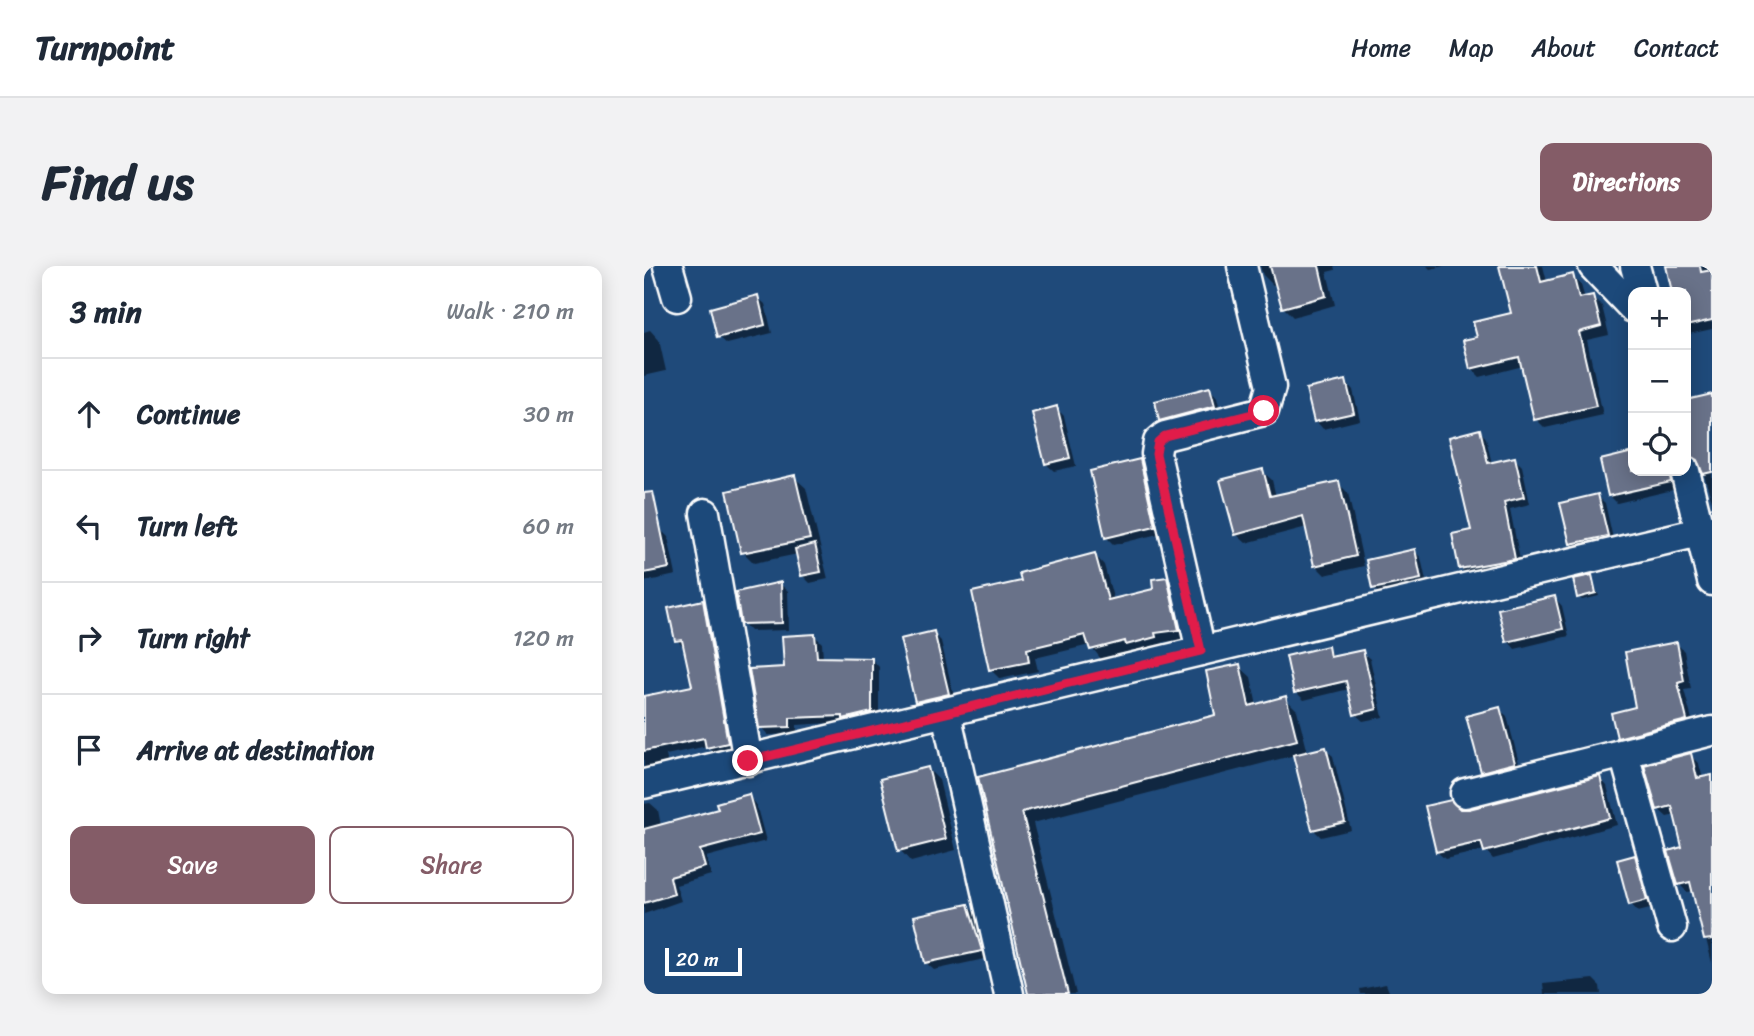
<!DOCTYPE html>
<html lang="en">
<head>
<meta charset="utf-8">
<style>
  body { margin:0; font-family:Sriracha,sans-serif; background:#f2f2f3; color:#1f2937 }
  .controls { position:absolute; right:21px; top:21px; display:grid; overflow:hidden; border-radius:14px; box-shadow:0 4px 18px #0003 }
  .controls button { width:63px; height:63px; display:grid; place-items:center; padding:0; border:0; border-bottom:2px solid #e0e1e3; background:#fff; color:#1f2937; font:35px sans-serif }
  .scale { position:absolute; left:21px; bottom:18px; width:77px; box-sizing:border-box; padding-left:7px; border:4px solid #fff; border-top:0; font-size:19px; line-height:24px; white-space:nowrap; color:#fff; -webkit-text-stroke:5px #1f4a7a; paint-order:stroke }
  .stop { position:absolute; width:21px; height:21px; margin:-16px; border:5px solid #e11d48; border-radius:50%; background:#fff }
  .stop.end { background:#e11d48; border-color:#fff; box-shadow:0 2px 7px #0008 }
  .list { margin:0; padding:0; list-style:none }
  h2 { display:flex; justify-content:space-between; align-items:center; height:91px; margin:0; padding:0 28px; font-size:30px }
  h2 small { font-size:23px; font-weight:400; color:#747a83 }
  .list li { display:grid; grid-template-columns:46px 1fr auto; gap:21px; align-items:center; box-sizing:border-box; height:112px; padding:0 28px; border-top:2px solid #e0e1e3 }
  .list b { display:block; font-size:26px; white-space:nowrap }
  .list em { font-size:23px; font-style:normal; color:#747a83 }
  .actions { display:flex; gap:14px; padding:21px 28px }
  .actions a { flex:1; padding:16px 0; border:2px solid #845c67; border-radius:14px; text-align:center; font-size:24px; color:#845c67 }
  .actions .main { background:#845c67; color:#fff }
  .icon { flex:none; width:38px; height:38px; fill:none; stroke:currentColor; stroke-width:2; stroke-linecap:round; stroke-linejoin:round }
  .map { position:relative; flex:none; width:1068px; height:728px; overflow:hidden; border-radius:14px }
  header { display:flex; align-items:center; gap:42px; box-sizing:border-box; height:98px; padding:0 35px; background:#fff; border-bottom:2px solid #e0e1e3 }
  header strong { font-size:33px }
  nav { display:flex; gap:38px; margin-inline-start:auto; font-size:24px }
  .intro { display:flex; align-items:center; justify-content:space-between; box-sizing:border-box; height:168px; padding:0 42px }
  h1 { margin:0; font-size:49px }
  .button { padding:18px 32px; border-radius:14px; background:#845c67; color:#fff; font-size:24px; font-weight:700 }
  main { display:flex; gap:42px; padding:0 42px }
  aside { flex:1; background:#fff; border-radius:14px; box-shadow:0 4px 18px #0003 }
  .map>svg:first-child { display:block }
</style>
</head>
<body>
<header>
<strong>Turnpoint</strong>
<nav><a>Home</a><a>Map</a><a>About</a><a>Contact</a></nav>
</header>
<div class="intro"><h1>Find us</h1><a class="button">Directions</a></div>
<main>
<aside>
<h2>3 min<small>Walk · 210 m</small></h2>
<ul class="list">
<li><svg class="icon" aria-label="ahead" viewBox="0 0 24 24"><path d="M12 20V5M6 11l6-6 6 6"/></svg><div><b>Continue</b></div><em>30 m</em></li>
<li><svg class="icon" aria-label="left" viewBox="0 0 24 24"><path d="M17 20v-9H6M10 6l-5 5 5 5"/></svg><div><b>Turn left</b></div><em>60 m</em></li>
<li><svg class="icon" aria-label="right" viewBox="0 0 24 24"><path d="M7 20v-9h11M14 6l5 5-5 5"/></svg><div><b>Turn right</b></div><em>120 m</em></li>
<li><svg class="icon" aria-label="arrive" viewBox="0 0 24 24"><path d="M6 21V4h12l-3 4 3 4H6"/></svg><div><b>Arrive at destination</b></div></li>
</ul>
<div class="actions"><a class="main">Save</a><a>Share</a></div>
</aside>
<div class="map">
<svg width="1068" height="728" viewBox="0 0 1068 728">
  <rect width="100%" height="100%" fill="#1f4a7a"/>
  <filter id="ink" filterUnits="userSpaceOnUse"><feTurbulence type="fractalNoise" baseFrequency=".0143" numOctaves="2"/><feDisplacementMap in="SourceGraphic" scale="14" xChannelSelector="R" yChannelSelector="G"/><feConvolveMatrix kernelMatrix="1 2 1 2 8 2 1 2 1" color-interpolation-filters="sRGB"/></filter>
  <g filter="url(#ink)">
    <g fill="#0007">
      <path d="M616,0H690L691,4L683,6L691,39L649,51L639,41L633,18L629,19L619,9Z"/>
      <path d="M783,0H800L786,3Z"/>
      <path d="M857,0H899L903,16L928,10L937,19L941,33L949,31L958,40L965,69L943,74L959,149L901,162L892,153L879,100L836,111L827,102L835,72L870,48Z"/>
      <path d="M1023,0H1068V63L1045,68L1042,65V26H1030Z"/>
      <path d="M113,31L121,38L128,67L83,78L75,71Z"/>
      <path d="M6,64L15,74L22,105L0,110V66Z"/>
      <path d="M702,116L709,124L716,154L679,163L672,155Z"/>
      <path d="M566,123L573,131L577,148L525,161L517,154Z"/>
      <path d="M1068,130V235L1057,199L1046,195L1042,199V136Z"/>
      <path d="M412,142L420,150L432,200L410,205L402,198Z"/>
      <path d="M836,165L842,172L848,198L871,193L878,200L886,238L866,243L877,299L824,309L817,303L829,265Z"/>
      <path d="M989,187V205H1035L1033,223L973,237L966,230L958,195Z"/>
      <path d="M495,195L503,202L518,267L470,279L462,271Z"/>
      <path d="M618,205L628,214L632,231L694,217L704,227L720,300L681,309L671,299L663,261L602,277L592,268Z"/>
      <path d="M150,211L162,222L184,313L166,317L158,309L154,288L110,297L99,286Z"/>
      <path d="M953,230L961,237L970,277L936,285L928,277Z"/>
      <path d="M16,263L24,271L32,309L0,316V267Z"/>
      <path d="M771,285L777,292L783,319L736,328L729,322Z"/>
      <path d="M451,289L460,299L470,335L511,324L522,312L532,322L544,373L519,376L520,380L493,387L490,384L457,393L446,379L391,392L394,405L356,413L346,403L379,317Z"/>
      <path d="M947,311L955,330L938,334L935,331Z"/>
      <path d="M136,318L144,325L145,364L106,365L99,357Z"/>
      <path d="M911,332L918,340L925,370L871,383L864,375Z"/>
      <path d="M59,336L66,343L91,484L71,489L63,480L22,489L25,504L0,512V432L50,421L40,382L33,374Z"/>
      <path d="M289,367L297,375L311,435L280,443L273,435Z"/>
      <path d="M171,370L178,377L179,393H228L235,401V454L153,459V468L124,469L117,461L142,403Z"/>
      <path d="M1033,378L1040,385L1047,423L1040,424L1050,461L982,478L975,471Z"/>
      <path d="M683,382L691,392L718,386L726,393L739,451L719,455L711,448L705,423L660,434L652,426Z"/>
      <path d="M595,400L607,411L613,440L641,432L653,444L664,487L681,483L689,490L707,564L677,571L670,564L651,489L389,557L432,728H385L336,512L573,450Z"/>
      <path d="M855,443L863,450L877,505L846,513L838,505Z"/>
      <path d="M1046,489L1055,498L1059,513L1068,511V697L1050,625L1043,626L1035,618L1040,583L1032,549L1023,551L1014,543Z"/>
      <path d="M284,503L295,514L312,584L267,596L256,584Z"/>
      <path d="M956,512L963,520L973,559L849,593L841,584L801,593L793,586L815,544L825,545Z"/>
      <path d="M104,530L112,538L122,575L62,591L67,609L32,619L37,635L0,648V538L6,537L14,544L17,560L76,544Z"/>
      <path d="M990,591L998,598L1010,642L994,646L987,638Z"/>
      <path d="M324,640L331,647L334,660L339,665L345,692L290,704L282,697Z"/>
      <path d="M949,713L956,720L957,728H900L899,718Z"/>
      <path d="M742,718L746,728H717L716,723Z"/>
    </g>
    <g fill="#697289" stroke="#fff" stroke-width="2">
      <path d="M626,0H675L682,30L638,42Z"/>
      <path d="M855,0H893L897,16L929,8L935,32L949,29L957,60L935,66L952,140L890,154L875,91L826,103L819,74L833,71L829,56L867,47Z"/>
      <path d="M1022,0H1056L1057,6L1068,4V54L1042,60V26H1028Z"/>
      <path d="M114,29L121,59L73,72L66,42Z"/>
      <path d="M702,114L710,147L670,156L662,123Z"/>
      <path d="M566,121L571,140L515,155L511,135Z"/>
      <path d="M1068,128V206L1059,208L1053,194L1044,189L1042,134Z"/>
      <path d="M413,140L426,192L401,198L388,147Z"/>
      <path d="M836,163L844,197L871,191L880,231L860,236L871,293L815,303L808,268L827,264L805,171Z"/>
      <path d="M989,186V205H1025L1027,216L964,230L956,194Z"/>
      <path d="M496,193L511,260L461,272L446,205Z"/>
      <path d="M619,203L626,230L695,215L712,290L670,300L659,250L591,269L576,214Z"/>
      <path d="M151,209L166,273L97,287L83,225Z"/>
      <path d="M9,226L25,302L0,307V227Z"/>
      <path d="M954,228L964,270L926,278L916,237Z"/>
      <path d="M171,278L177,306L157,310L151,283Z"/>
      <path d="M771,283L777,313L728,323L722,294Z"/>
      <path d="M451,287L464,334L509,323L508,313L523,311L535,364L511,367L512,371L482,379L481,375L446,384L441,369L383,383L385,396L345,404L328,326L377,315L375,307Z"/>
      <path d="M948,309L952,327L933,332L929,313Z"/>
      <path d="M137,316L138,357L97,358L92,326Z"/>
      <path d="M911,330L919,363L862,376L854,343Z"/>
      <path d="M59,334L84,477L62,482L60,472L0,485V430L48,420L38,374L31,375L24,342Z"/>
      <path d="M290,365L305,428L271,436L256,373Z"/>
      <path d="M171,368L173,391L228,392V446L199,453V450L146,452V461L115,462L105,403L140,401L138,370Z"/>
      <path d="M1033,376L1040,415L1034,417L1043,454L973,472L967,447L991,441L981,386Z"/>
      <path d="M684,380L686,391L719,384L733,443L710,449L702,415L650,427L642,390Z"/>
      <path d="M596,398L605,440L642,430L653,474L378,546L424,728H384L334,511L571,449L562,405Z"/>
      <path d="M856,441L871,497L837,506L822,450Z"/>
      <path d="M682,481L701,556L668,564L649,489Z"/>
      <path d="M1047,487L1053,512L1068,509V673L1060,674L1046,616L1034,619L1024,585L1038,581L1028,540L1013,544L1000,499Z"/>
      <path d="M284,501L302,573L254,585L236,513Z"/>
      <path d="M956,510L966,552L840,586L837,576L792,586L781,540L807,534L816,543H825Z"/>
      <path d="M105,528L116,568L56,584L61,601L26,611L30,628L0,637V563L74,543L72,537Z"/>
      <path d="M991,589L1003,634L985,639L973,594Z"/>
      <path d="M324,638L338,685L281,697L270,650Z"/>
    </g>
    <g fill="none" stroke-linecap="round" stroke-linejoin="round">
      <g stroke="#fff" stroke-width="33">
        <g id="minor">
          <path d="M24,0L33,31"/>
          <path d="M949,0L989,42"/>
          <path d="M991,0L998,26"/>
          <path d="M1041,205L1068,315"/>
          <path d="M61,247L104,495"/>
          <path d="M557,385L512,188L514,176L521,170L620,145L627,121L598,0"/>
          <path d="M302,447L365,728"/>
          <path d="M980,488L1028,661"/>
          <path d="M0,518L1068,263"/>
          <path d="M821,527L1068,465"/>
        </g>
      </g>
      <use href="#minor" stroke="#1f4a7a" stroke-width="28"/>
    </g>
  </g>
  <g fill="none" stroke-linecap="round" stroke-linejoin="round" filter="url(#ink)">
    <path stroke="#e11d48" stroke-width="9" d="M104,495L557,385L512,188L514,176L521,170L620,145"/>
  </g>
</svg>
<div class="controls">
<button>+</button>
<button>−</button>
<button><svg class="icon" aria-label="locate" viewBox="0 0 24 24"><circle cx="12" cy="12" r="6"/><path d="M12 2v4M12 18v4M2 12h4M18 12h4"/></svg></button>
</div>
<div class="scale">20 m</div>
<div class="stop" style="left:620px;top:145px"></div>
<div class="stop end" style="left:104px;top:495px"></div>
</div>
</main>
</body>
</html>
